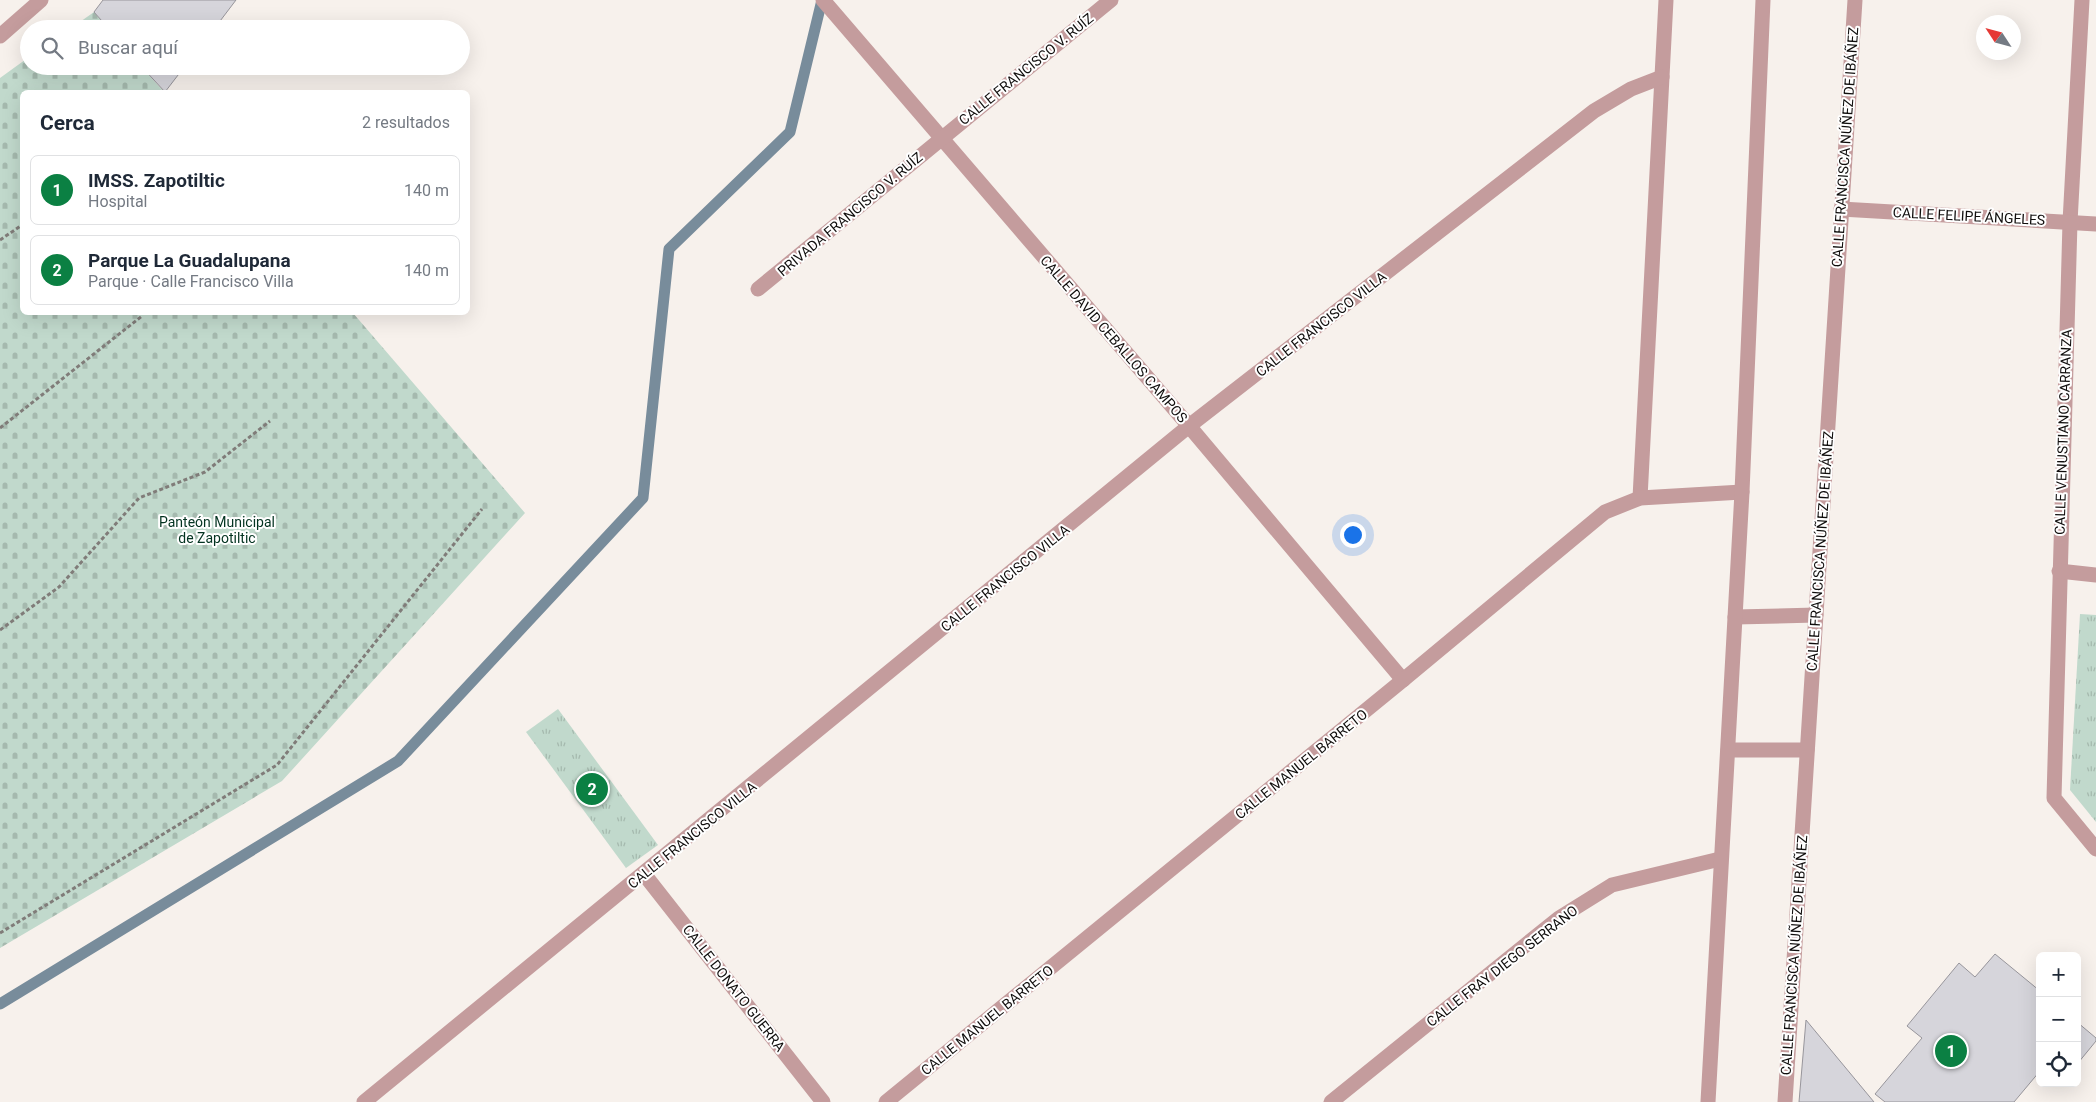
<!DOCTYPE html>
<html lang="es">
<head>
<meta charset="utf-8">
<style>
  body { margin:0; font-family:Roboto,sans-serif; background:#f6f6f7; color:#1f2937 }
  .controls { position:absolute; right:15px; bottom:15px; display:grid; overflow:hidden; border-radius:8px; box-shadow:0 5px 20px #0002 }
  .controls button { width:45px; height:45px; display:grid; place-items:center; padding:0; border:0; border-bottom:1px solid #e0e1e3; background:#fff; color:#1f2937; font:25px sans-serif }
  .compass { position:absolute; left:1976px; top:15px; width:45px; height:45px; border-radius:50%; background:#fff; box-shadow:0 5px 20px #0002; rotate:306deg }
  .you { position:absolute; left:1352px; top:534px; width:18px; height:18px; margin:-12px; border:4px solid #fff; border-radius:50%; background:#1a73e8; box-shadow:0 0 0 8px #1a73e833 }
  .badge { display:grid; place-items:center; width:32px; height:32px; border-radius:50%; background:#0b8043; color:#fff; font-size:16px; font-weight:700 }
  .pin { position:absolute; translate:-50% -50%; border:2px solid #fff; box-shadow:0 1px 5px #0006 }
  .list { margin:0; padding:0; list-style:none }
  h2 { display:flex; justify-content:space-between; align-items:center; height:65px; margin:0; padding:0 20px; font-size:21px }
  h2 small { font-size:16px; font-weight:400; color:#747a83 }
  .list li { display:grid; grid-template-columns:32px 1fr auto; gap:15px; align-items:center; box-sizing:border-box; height:70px; margin:0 10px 10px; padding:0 10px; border:1px solid #e0e1e3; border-radius:8px }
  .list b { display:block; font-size:19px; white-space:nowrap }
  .list p { margin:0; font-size:16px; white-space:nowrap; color:#747a83 }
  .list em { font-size:16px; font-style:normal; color:#747a83 }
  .icon { flex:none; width:28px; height:28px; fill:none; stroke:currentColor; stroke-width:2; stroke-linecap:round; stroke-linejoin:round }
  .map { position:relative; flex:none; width:2096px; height:1102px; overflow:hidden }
  .search { position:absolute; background:#fff; box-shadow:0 5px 20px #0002; left:20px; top:20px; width:450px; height:55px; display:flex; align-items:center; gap:12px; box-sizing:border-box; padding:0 18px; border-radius:28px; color:#747a83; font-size:19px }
  .panel { position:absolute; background:#fff; box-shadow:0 5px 20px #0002; left:20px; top:90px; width:450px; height:225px; border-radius:8px }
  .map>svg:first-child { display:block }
</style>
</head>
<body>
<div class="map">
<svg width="2096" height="1102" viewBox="0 0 2096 1102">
  <defs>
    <pattern id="cemetery-stones" width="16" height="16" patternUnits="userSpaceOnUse" patternTransform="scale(1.25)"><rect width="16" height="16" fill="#c1d9cc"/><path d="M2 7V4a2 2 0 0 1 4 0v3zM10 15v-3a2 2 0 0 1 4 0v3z" fill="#a5b9ae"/></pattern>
    <pattern id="park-tufts" width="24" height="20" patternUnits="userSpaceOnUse" patternTransform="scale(1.25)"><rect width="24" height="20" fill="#c1d9cc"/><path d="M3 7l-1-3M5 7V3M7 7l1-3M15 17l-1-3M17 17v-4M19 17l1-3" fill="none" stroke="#a5b9ae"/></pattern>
  </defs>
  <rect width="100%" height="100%" fill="#f7f1ec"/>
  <g fill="url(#cemetery-stones)">
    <path d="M94,12L109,29H70Z"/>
    <path d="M29,57V66H141L164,92H22V312L353,313L525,513L282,781L0,948V78Z"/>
  </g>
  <g fill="url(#park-tufts)">
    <path d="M2080,614L2096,615V822L2070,790Z"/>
    <path d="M558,709L658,845L626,868L526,732Z"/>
  </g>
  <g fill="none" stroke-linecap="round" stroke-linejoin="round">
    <path stroke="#788c9b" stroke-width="11" d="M0,1004L398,761L643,498L669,249L790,132L822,0"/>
  </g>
  <g fill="#d6d5db" stroke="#97959b">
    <path d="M103,0H236L214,29H109L94,12Z"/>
    <path d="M141,66H185L165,92Z"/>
    <path d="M1995,954L2040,991V1071L2014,1102H1885L1875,1094L1922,1038L1907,1026L1959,963L1975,977Z"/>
    <path d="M1806,1020L1874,1102H1799Z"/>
    <path d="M2077,1022L2096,1038V1041L2078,1063Z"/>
  </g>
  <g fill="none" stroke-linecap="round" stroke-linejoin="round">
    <g stroke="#807c79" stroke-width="3" stroke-dasharray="4 2.5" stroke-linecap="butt">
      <path d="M0,240L22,225"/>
      <path d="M0,428L142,316"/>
      <path d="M0,630L59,587L139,498L205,472L270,421"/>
      <path d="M0,933L277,765L482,509"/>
    </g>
    <g stroke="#c49c9d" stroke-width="15">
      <path d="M823,0L1189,426L1403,680"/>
      <path d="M2082,0L2070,222L2054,798L2096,849"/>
      <path d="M0,36L41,0"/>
      <path d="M1841,209L2096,224"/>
      <path d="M758,289L1111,0"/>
      <path d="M1640,498L1666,0"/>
      <path d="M2059,571L2096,575"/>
      <path d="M1735,617L1816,615"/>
      <path d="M1728,750H1807"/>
      <path d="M644,874L823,1102"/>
      <path d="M364,1102L1189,426L1594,111L1631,89L1662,77"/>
      <path d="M886,1102L1403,680L1605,512L1640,498L1742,492"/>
      <path d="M1331,1102L1559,918L1612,885L1720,859"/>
      <path d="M1785,1102L1855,0"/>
    </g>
    <path stroke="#c49c9d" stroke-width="15" d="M1708,1102L1742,492L1763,0"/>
  </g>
  <g text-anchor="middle" stroke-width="4" stroke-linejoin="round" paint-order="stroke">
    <g font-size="14" fill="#100e0d" stroke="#fff">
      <text transform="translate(1026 69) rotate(-39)" y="5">CALLE FRANCISCO V. RUÍZ</text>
      <text transform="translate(1845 147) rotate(-86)" y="5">CALLE FRANCISCA NÚÑEZ DE IBÁÑEZ</text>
      <text transform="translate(850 214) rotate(-40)" y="5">PRIVADA FRANCISCO V. RUÍZ</text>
      <text transform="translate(1969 216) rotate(3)" y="5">CALLE FELIPE ÁNGELES</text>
      <text transform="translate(1321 324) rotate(-38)" y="5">CALLE FRANCISCO VILLA</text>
      <text transform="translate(1114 339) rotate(49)" y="5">CALLE DAVID CEBALLOS CAMPOS</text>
      <text transform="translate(2063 432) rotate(-88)" y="5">CALLE VENUSTIANO CARRANZA</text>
      <text transform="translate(1820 551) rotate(-86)" y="5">CALLE FRANCISCA NÚÑEZ DE IBÁÑEZ</text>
      <text transform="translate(1005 578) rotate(-39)" y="5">CALLE FRANCISCO VILLA</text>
      <text transform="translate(1301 764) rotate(-39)" y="5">CALLE MANUEL BARRETO</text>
      <text transform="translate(692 835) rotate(-39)" y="5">CALLE FRANCISCO VILLA</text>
      <text transform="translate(1794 955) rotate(-86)" y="5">CALLE FRANCISCA NÚÑEZ DE IBÁÑEZ</text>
      <text transform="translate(1502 966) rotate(-38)" y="5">CALLE FRAY DIEGO SERRANO</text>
      <text transform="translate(734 988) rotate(52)" y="5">CALLE DONATO GUERRA</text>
      <text transform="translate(987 1020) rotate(-39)" y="5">CALLE MANUEL BARRETO</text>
    </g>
    <g font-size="14" fill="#033320" stroke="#fff">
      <text x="217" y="527">Panteón Municipal<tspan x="217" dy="16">de Zapotiltic</tspan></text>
    </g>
  </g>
</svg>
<div class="controls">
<button>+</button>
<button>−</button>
<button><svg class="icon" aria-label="locate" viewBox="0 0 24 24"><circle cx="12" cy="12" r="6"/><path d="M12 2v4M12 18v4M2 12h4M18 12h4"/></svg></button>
</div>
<svg class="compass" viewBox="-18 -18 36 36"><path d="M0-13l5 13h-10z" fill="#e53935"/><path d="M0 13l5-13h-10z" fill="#747a83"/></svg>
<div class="you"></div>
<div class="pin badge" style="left:1951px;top:1051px">1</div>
<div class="pin badge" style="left:592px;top:789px">2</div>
<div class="search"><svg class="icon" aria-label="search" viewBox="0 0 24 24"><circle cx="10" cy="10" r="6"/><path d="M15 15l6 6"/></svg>Buscar aquí</div>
<section class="panel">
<h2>Cerca<small>2 resultados</small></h2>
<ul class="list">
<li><span class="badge">1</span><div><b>IMSS. Zapotiltic</b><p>Hospital</p></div><em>140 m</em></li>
<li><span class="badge">2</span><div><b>Parque La Guadalupana</b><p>Parque · Calle Francisco Villa</p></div><em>140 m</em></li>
</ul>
</section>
</div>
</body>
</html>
